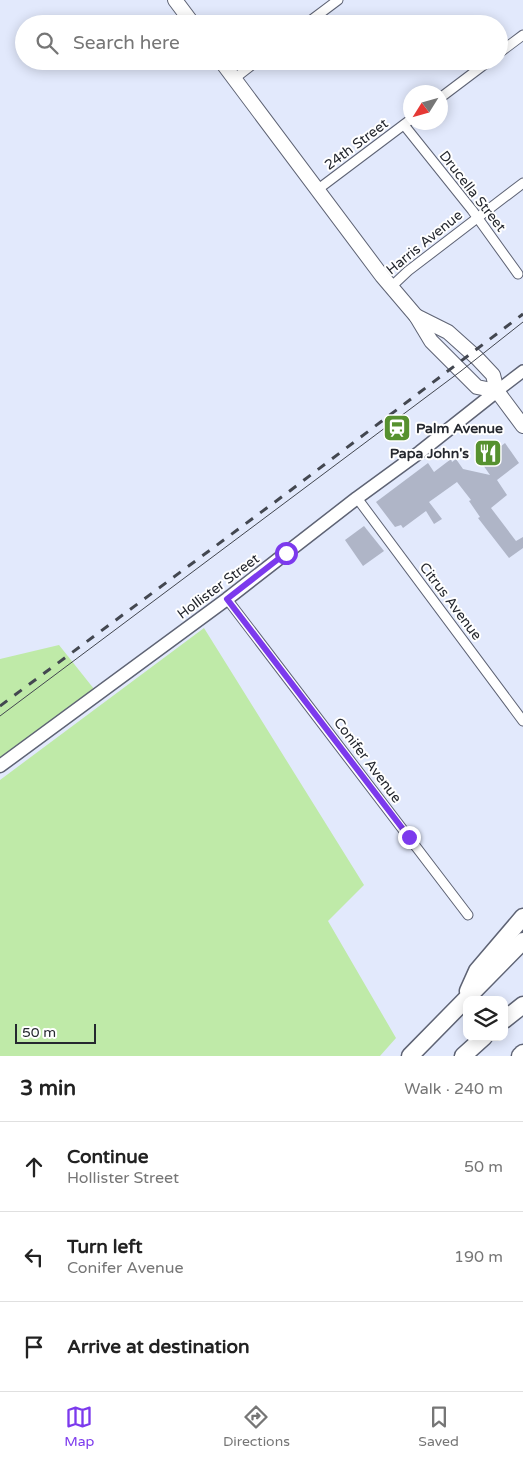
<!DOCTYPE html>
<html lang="en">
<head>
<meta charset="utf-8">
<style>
  body { margin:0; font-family:"Varela Round",sans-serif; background:#f2f2f2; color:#222 }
  .controls { position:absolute; right:15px; bottom:15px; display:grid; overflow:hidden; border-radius:10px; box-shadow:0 2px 12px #0003 }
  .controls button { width:45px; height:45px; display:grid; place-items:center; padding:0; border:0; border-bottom:1px solid #e0e0e0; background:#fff; color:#222; font:25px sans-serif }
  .compass { position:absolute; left:403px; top:85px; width:45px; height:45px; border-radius:50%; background:#fff; box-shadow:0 2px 12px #0003; rotate:233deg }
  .scale { position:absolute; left:15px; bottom:12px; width:81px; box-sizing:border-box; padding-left:5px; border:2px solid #25282f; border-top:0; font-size:14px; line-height:18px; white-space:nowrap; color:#25282f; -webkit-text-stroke:4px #fff; paint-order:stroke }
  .stop { position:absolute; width:15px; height:15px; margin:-11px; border:4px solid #7c3aed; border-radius:50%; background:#fff }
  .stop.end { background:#7c3aed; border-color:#fff; box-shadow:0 1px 5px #0008 }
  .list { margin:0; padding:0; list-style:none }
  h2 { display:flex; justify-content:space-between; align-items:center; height:65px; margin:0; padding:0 20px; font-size:21px }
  h2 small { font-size:16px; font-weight:400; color:#767676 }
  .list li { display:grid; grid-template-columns:32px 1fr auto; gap:15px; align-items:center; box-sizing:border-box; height:90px; padding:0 20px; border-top:1px solid #e0e0e0 }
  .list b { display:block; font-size:19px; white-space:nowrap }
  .list p { margin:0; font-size:16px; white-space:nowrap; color:#767676 }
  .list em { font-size:16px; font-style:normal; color:#767676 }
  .icon { flex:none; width:28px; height:28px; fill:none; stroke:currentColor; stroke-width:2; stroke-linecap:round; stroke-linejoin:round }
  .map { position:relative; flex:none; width:523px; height:1056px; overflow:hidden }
  .search { position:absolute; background:#fff; box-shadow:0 2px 12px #0003; left:15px; right:15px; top:15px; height:55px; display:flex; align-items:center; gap:12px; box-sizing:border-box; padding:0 18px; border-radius:28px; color:#767676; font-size:19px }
  .sheet { height:335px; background:#fff }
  nav { display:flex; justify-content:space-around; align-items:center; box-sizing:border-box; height:70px; border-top:1px solid #e0e0e0; background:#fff; font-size:14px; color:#767676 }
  nav a { display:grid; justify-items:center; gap:2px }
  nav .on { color:#7c3aed }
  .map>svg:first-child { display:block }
</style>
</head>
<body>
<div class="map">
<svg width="523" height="1056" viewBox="0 0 523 1056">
  <rect width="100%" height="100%" fill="#e2e9fc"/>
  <g fill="#bfeaa8">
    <path d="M204,628L364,885L328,921L396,1038L380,1056H0V780Z"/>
    <path d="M59,645L94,689L0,759V659Z"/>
  </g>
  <g fill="#afb5c7">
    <path d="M505,443L519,463L497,480L507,495L491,508L516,541L523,537V548L509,558L478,518L480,517L469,501L471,500L457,482L429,502L442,519L434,524L426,511L403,528L401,525L395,527L376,502L428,463L434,472L451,459L452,462L456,459L463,469L490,475L481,462Z"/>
    <path d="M364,526L384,551L363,566L345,540Z"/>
  </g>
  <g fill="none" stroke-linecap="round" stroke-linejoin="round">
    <g stroke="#5e6374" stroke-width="11">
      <g id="minor">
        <path d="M306,24L338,0"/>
        <path d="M499,53L523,35"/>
        <path d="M234,79L257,61"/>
        <path d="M440,98L489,61"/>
        <path d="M404,125L472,210L518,274"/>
        <path d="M317,190L410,120"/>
        <path d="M391,287L408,271L523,183"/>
        <path d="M357,498L523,721"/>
        <path d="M227,599L468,915"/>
      </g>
    </g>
    <g stroke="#5e6374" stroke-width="14">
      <path id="tertiary" d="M497,391L523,371"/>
    </g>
    <g stroke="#5e6374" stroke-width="15">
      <path id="secondary" d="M0,766L227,599L357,498L420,452L497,391"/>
    </g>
    <g stroke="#5e6374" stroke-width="16">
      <g id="primary">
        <path d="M175,0L193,24"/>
        <path d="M221,61L382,276L416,316L431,341L477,387L497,391"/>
        <path d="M416,316L448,332L477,358L493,375L497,391L523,426"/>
      </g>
    </g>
    <g stroke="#5e6374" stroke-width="19">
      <g id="motorway">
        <path d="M468,991L477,971L523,917"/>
        <path d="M504,1020L523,1005"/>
        <path d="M410,1056L523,941"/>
        <path d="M463,1056L484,1037"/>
        <path d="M520,1056L523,1053"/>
      </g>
    </g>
    <use href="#minor" stroke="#fff" stroke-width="9"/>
    <use href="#tertiary" stroke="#fff" stroke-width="11"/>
    <use href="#secondary" stroke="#fff" stroke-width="12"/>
    <use href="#primary" stroke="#fff" stroke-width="14"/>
    <use href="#motorway" stroke="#fff" stroke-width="16"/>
    <path stroke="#434750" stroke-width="1" d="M0,716L461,371L523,322"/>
    <path stroke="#434750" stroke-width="3" stroke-dasharray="9 9" stroke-linecap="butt" d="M0,706L287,493L523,314"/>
  </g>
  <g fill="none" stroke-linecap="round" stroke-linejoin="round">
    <path stroke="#7c3aed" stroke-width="6" d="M286,553L227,599L409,837"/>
  </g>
  <defs>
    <g id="station-square" transform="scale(1.4375)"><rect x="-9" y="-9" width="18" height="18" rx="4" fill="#56912f" stroke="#fff"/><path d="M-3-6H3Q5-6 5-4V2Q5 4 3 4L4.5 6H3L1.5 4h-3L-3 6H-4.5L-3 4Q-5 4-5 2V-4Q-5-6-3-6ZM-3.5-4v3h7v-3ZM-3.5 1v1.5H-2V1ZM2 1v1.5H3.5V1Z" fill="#fff"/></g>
    <g id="restaurant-square" transform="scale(1.4375)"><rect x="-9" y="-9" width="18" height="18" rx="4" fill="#56912f" stroke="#fff"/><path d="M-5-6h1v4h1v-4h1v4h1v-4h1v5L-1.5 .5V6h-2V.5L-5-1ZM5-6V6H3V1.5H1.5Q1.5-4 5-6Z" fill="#fff"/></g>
  </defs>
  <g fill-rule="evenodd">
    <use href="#station-square" x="397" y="428"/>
    <use href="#restaurant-square" x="488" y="453"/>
  </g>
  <g text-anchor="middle" stroke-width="4" stroke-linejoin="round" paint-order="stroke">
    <g font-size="14" fill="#25282f" stroke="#fff">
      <text transform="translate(356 144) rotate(-37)" y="5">24th Street</text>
      <text transform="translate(473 191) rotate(52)" y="5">Drucella Street</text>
      <text transform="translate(424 242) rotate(-39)" y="5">Harris Avenue</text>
      <text transform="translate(218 586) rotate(-37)" y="5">Hollister Street</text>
      <text transform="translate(451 601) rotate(53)" y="5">Citrus Avenue</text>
      <text transform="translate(368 760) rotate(53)" y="5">Conifer Avenue</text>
    </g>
    <g font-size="14" font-weight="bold" fill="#25282f" stroke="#fff" text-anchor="start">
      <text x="416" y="433">Palm Avenue</text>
      <text x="469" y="458" text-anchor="end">Papa John's</text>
    </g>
  </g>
</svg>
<div class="controls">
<button><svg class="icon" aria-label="layers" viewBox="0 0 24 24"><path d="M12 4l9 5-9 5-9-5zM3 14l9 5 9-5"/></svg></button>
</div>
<svg class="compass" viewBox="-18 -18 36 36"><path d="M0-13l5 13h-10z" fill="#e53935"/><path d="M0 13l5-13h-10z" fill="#767676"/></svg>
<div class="scale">50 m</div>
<div class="stop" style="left:286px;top:553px"></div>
<div class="stop end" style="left:409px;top:837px"></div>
<div class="search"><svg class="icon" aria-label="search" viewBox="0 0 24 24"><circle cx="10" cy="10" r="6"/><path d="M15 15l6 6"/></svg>Search here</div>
</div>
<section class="sheet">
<h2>3 min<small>Walk · 240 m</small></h2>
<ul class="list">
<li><svg class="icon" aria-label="ahead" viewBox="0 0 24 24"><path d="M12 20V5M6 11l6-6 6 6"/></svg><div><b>Continue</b><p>Hollister Street</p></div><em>50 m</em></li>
<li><svg class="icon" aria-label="left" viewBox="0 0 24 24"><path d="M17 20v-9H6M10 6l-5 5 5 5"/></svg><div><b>Turn left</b><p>Conifer Avenue</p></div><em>190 m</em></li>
<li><svg class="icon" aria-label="arrive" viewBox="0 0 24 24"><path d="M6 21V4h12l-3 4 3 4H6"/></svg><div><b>Arrive at destination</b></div></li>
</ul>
</section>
<nav>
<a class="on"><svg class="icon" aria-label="map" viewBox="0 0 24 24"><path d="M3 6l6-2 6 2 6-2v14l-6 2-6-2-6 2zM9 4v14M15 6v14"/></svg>Map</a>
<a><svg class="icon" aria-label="directions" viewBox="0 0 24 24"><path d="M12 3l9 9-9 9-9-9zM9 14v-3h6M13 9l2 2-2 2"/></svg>Directions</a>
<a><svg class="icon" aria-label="saved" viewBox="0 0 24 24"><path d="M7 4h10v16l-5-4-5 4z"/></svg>Saved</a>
</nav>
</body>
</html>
